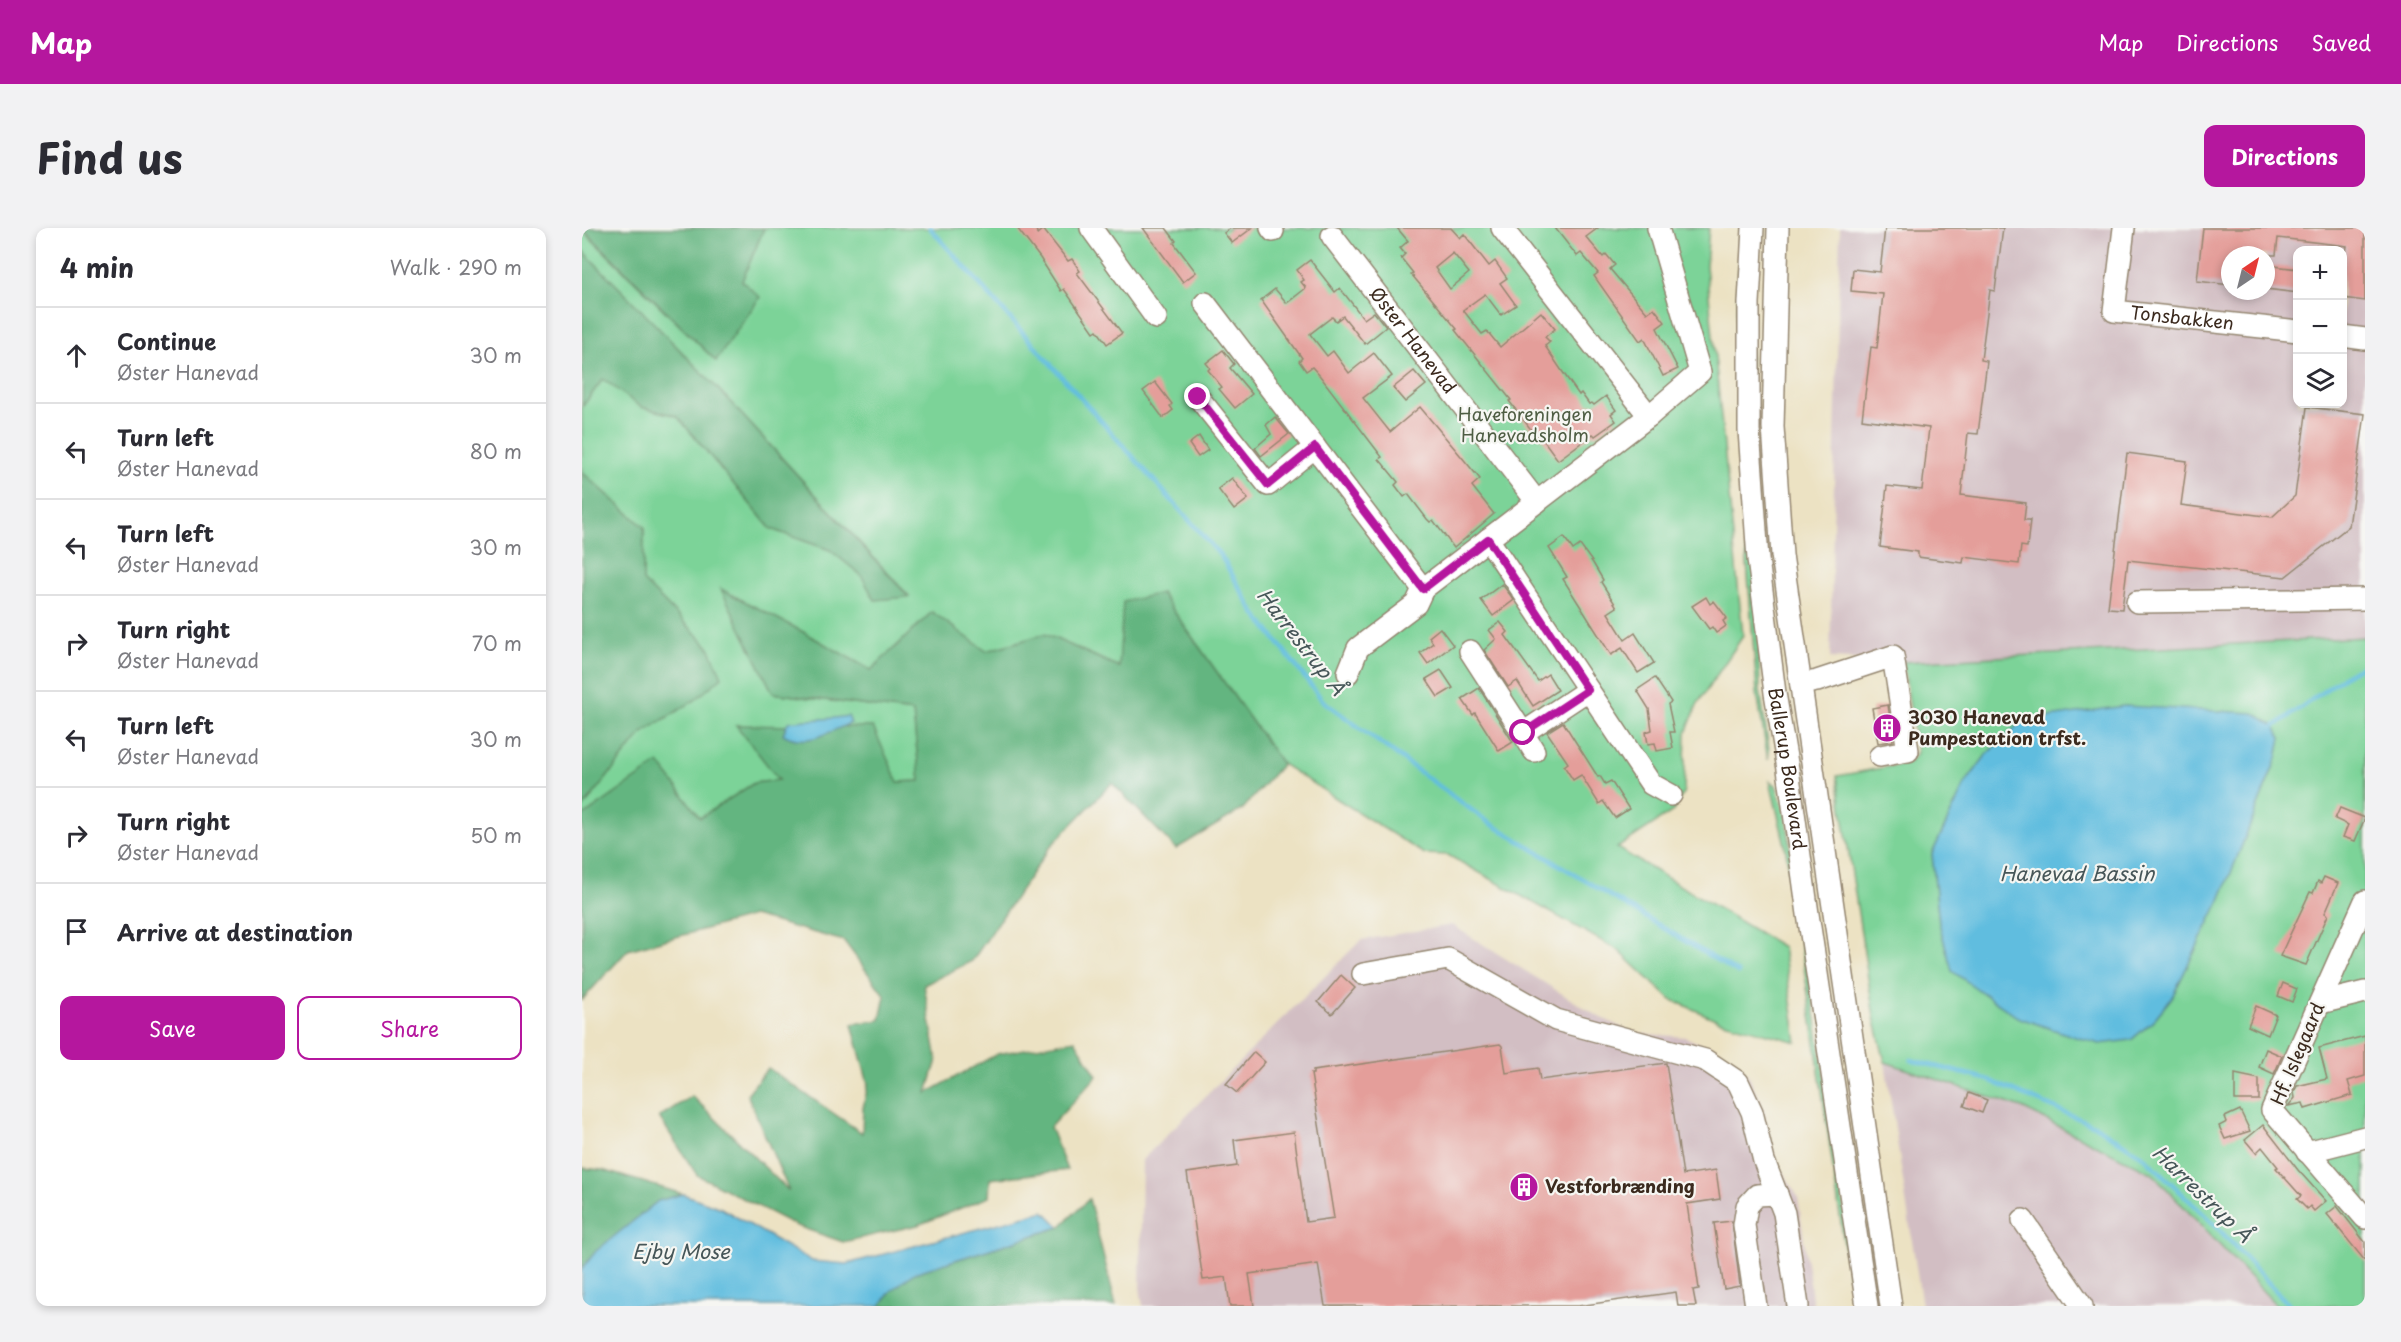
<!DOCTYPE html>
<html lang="en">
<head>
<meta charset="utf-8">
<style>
  body { margin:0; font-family:"Playpen Sans",sans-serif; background:#f2f2f3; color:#2b2b33 }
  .controls { position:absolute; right:18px; top:18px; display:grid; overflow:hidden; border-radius:12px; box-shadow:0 3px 9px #0003 }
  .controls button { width:54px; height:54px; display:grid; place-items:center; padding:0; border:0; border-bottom:2px solid #e1e1e2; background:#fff; color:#2b2b33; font:30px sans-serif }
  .compass { position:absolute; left:1639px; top:18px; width:54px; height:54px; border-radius:50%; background:#fff; box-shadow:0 3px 9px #0003; rotate:35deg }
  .stop { position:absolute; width:18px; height:18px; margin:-14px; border:4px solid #b5179e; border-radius:50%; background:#fff }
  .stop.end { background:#b5179e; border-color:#fff; box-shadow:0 2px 6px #0008 }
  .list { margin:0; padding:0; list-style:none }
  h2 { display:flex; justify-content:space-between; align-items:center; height:78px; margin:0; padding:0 24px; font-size:26px }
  h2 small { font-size:20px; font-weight:400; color:#7c7c81 }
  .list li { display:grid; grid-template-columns:39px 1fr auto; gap:18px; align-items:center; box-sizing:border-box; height:96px; padding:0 24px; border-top:2px solid #e1e1e2 }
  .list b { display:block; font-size:22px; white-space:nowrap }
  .list p { margin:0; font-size:20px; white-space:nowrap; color:#7c7c81 }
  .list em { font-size:20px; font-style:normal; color:#7c7c81 }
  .actions { display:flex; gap:12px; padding:18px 24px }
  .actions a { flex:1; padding:14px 0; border:2px solid #b5179e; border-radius:12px; text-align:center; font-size:21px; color:#b5179e }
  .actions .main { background:#b5179e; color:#fff }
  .icon { flex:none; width:33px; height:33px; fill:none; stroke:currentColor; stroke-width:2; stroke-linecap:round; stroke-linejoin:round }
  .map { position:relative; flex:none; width:1783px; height:1078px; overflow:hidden; border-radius:12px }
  header { display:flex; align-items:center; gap:36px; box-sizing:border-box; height:84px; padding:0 30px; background:#b5179e; color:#fff }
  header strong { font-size:28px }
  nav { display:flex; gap:33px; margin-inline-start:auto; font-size:21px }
  .intro { display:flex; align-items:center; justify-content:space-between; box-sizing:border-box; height:144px; padding:0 36px }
  h1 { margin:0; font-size:42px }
  .button { padding:15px 27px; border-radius:12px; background:#b5179e; color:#fff; font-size:21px; font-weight:700 }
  main { display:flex; gap:36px; padding:0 36px }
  aside { flex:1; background:#fff; border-radius:12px; box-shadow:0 3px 9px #0003 }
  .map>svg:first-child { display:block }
</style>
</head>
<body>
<header>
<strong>Map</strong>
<nav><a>Map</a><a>Directions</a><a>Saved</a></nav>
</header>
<div class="intro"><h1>Find us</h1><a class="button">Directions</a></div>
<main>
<aside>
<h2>4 min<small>Walk · 290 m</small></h2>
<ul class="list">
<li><svg class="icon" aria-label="ahead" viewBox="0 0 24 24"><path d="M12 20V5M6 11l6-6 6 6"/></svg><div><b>Continue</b><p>Øster Hanevad</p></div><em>30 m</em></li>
<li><svg class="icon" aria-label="left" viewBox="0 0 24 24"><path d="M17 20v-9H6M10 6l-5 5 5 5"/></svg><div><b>Turn left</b><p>Øster Hanevad</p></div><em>80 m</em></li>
<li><svg class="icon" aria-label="left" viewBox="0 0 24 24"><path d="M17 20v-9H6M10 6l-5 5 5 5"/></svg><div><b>Turn left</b><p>Øster Hanevad</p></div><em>30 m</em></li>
<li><svg class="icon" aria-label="right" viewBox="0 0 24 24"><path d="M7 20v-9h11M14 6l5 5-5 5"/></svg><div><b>Turn right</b><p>Øster Hanevad</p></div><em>70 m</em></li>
<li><svg class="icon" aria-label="left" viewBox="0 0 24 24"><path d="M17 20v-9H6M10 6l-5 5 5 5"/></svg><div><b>Turn left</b><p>Øster Hanevad</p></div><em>30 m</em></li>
<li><svg class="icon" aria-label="right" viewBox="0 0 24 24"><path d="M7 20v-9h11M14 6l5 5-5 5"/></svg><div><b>Turn right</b><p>Øster Hanevad</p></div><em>50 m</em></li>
<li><svg class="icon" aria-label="arrive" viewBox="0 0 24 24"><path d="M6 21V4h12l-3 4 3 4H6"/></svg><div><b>Arrive at destination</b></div></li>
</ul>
<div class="actions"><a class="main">Save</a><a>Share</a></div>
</aside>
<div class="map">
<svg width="1783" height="1078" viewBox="0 0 1783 1078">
  <rect width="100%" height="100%" fill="#f6f6f2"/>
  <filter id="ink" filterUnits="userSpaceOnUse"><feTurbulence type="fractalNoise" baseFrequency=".0167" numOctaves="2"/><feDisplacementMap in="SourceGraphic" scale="12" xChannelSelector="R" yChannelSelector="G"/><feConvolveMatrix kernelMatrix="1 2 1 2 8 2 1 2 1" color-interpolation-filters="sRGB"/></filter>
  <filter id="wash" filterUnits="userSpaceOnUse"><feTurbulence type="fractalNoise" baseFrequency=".008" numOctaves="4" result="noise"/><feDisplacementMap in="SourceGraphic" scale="24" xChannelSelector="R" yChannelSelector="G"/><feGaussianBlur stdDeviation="1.35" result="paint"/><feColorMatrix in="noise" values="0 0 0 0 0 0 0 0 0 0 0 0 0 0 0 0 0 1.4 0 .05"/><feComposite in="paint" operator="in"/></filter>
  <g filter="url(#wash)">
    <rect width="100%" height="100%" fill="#ece2c3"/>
    <g fill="#d2bec3" fill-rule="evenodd">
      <path d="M1258,0H1783V409L1321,434L1248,430ZM1716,22H1760V176H1716ZM1648,27H1684V63H1648Z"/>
      <path d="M870,697L1014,787L1051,805L1103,809L1146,828L1166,847L1180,876L1193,930L1216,969L1231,1078H561L558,1060L560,932L779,712Z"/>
      <path d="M1303,834L1440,880L1570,945L1695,1078H1340Z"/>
    </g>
    <g fill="#7bd398" stroke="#5b7e5b" stroke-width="1.5" fill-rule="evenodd">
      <path d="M182,0H1127L1124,38L1161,408L1116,475L1104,505L1102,564L1091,583L1035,620L1201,719L1215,814L1138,793L1088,771L1036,722L866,627L842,626L700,536L579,365L537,439L463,406L404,423L350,384L289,443L223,405L140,362L191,465L331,484L338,553L316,554L155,497L198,552L172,555L118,590L77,536L0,589V581L60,505L113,472L127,419L61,353L62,299L0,244V179L21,151L59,179L95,188L189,301L248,322L279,347L293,372L327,368L140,165L0,22V2L134,133L160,53Z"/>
      <path d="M1159,0H1164L1178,462L1187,522L1186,532L1175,465L1157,230L1154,96Z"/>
      <path d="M1783,409V1078H1695L1570,945L1440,880L1303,834L1292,789L1255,548L1327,535L1335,525L1321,434ZM1699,510L1695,530L1638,672L1590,769L1570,794L1549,812L1357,695L1350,626L1383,556L1405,526Z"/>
      <path d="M1188,553L1194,557L1204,588L1217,678L1213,680L1203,617Z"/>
      <path d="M1218,711H1222L1276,1078H1271Z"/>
    </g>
    <g fill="#64b580" stroke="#50704f" stroke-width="1.5">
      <path d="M0,0H182L160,53L178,69L134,133Z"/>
      <path d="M0,22L140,165L327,369L293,372L279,347L248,322L189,301L95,188L59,179L21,151L0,179Z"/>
      <path d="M0,244L62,299L61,353L127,419L140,449L113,472L60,505L0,581Z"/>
      <path d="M139,361L223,405L289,442L350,384L404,423L463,406L537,439L541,374L579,365L700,536L661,581L594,621L530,555L468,619L390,733L342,757L355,832L345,865L415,826L493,812L515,848L468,899L485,942L408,951L407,969L336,997L261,1014L215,998L115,947L77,889L110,868L207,963L165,866L186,840L280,905L281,880L286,856L270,796L298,792L303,768L262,713L171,688L46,722L0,772V589L77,535L118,590L172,555L197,552L154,497L291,499L316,554L338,553L331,484L191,465Z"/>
      <path d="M0,940L20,942L101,966L76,973L15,1023L0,1041Z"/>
      <path d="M507,971L534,1077L298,1078L309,1063L332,1045L478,999Z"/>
    </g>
    <g fill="#61bddf" stroke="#4e747e" stroke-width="1.5">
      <path d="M1542,478L1672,485L1693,498L1699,510L1695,530L1638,672L1590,769L1570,794L1549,812L1518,816L1490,808L1435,789L1370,743L1357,695L1350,626L1383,556L1405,526L1440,493Z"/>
      <path d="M266,488L269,495C246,504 224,520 201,506L206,494C226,491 246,492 266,488Z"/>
      <path d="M101,966L139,980L230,1033L265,1036L462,983L478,999L332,1045L309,1063L298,1078H0V1041L14,1023L76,973Z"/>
    </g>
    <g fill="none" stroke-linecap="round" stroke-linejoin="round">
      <g stroke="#61bddf" stroke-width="4.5">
        <path d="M348,0L639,328L672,384L741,473L906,594L1156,745"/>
        <path d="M1693,498L1767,445L1783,437"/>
        <path d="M1329,832L1404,851L1512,897L1561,928L1633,997L1708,1078"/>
      </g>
    </g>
    <g id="blocks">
      <g fill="#e49e9a" fill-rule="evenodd">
        <path d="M435,0H454L455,6L461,1L486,33L490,31L498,43L495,45L540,105L525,116L515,102L512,104L482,61L479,63L458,30Z"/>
        <path d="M561,0H584L594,13L592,15L614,44L601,54Z"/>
        <path d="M649,0H670L650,15L642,5Z"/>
        <path d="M815,0H869L878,10L882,6L907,38L913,33L925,50L918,55L934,77L919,87L903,66L881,82L900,106L905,103L918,119L959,84L973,101L963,109L968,114L963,118L980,143L997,167L999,165L1007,176L1010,175L1012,177L1024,168L1034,182L1029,186L1034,193L1013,208L1011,206L976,232L957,206L954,208L927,173L929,172L873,102L875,101L829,46L831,45L819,30L823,26L818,20L826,13ZM871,25L887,45L868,61L853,40Z"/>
        <path d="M973,0H1016L1004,9L1021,29L1024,26L1033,37L1028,41L1065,85L1072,80L1083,94L1075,100L1096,141L1081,148L1062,110L1058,113L1012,48L1016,45L999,25L995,28Z"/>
        <path d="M1303,0H1421L1413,63L1408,62L1399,132L1405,133L1396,206L1386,205L1379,267L1444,275L1442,292H1448L1445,319L1439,318L1437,336L1382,329L1381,335L1336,329V324L1298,319L1305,258L1340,262L1347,200L1280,191L1289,119L1295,120L1301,66L1269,63L1271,41L1298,44Z"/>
        <path d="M1621,0H1783V73L1761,70V46L1765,18L1696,10L1694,27H1648V57L1615,53Z"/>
        <path d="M728,32L753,64L758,60L782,91L792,84L804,99L783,116L761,88L754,93L750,89L728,106L745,128L751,123L767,145L792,125L810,148L781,170L808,204L838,179L898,251L890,258L912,286L872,320L851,292L848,294L845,291L826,266L822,269L813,257L816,254L797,231L800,229L738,148L730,139L724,143L717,133L720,130L679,72L693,61L705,75L724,60L719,54L722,52L715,42Z"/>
        <path d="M1684,37L1716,41V65L1684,61Z"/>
        <path d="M641,122L652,136L648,140L670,166L653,180L637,161L640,159L626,142L628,140L624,135Z"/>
        <path d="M832,143L844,157L823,174L811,160Z"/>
        <path d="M573,154L590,176L588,178L591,182L581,190L561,163Z"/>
        <path d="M1725,179L1783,186L1767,298L1703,349L1546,332L1540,381L1526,380L1545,225L1605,233L1599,277L1690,289L1713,268Z"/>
        <path d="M693,189L707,206L679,228L673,220L689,206L684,197Z"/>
        <path d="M617,208L626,222L616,229L607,216Z"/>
        <path d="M650,250L666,271L652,282L636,261Z"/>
        <path d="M982,309L991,322L998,317L1011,335L1021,352L1019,354L1035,379L1026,385L1043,412L1053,405L1072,435L1056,445L1040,420L1029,427L981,351L985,349L967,320Z"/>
        <path d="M920,356L932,372L911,388L899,372Z"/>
        <path d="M1124,369L1128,376L1132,373L1145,390L1141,393L1144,398L1134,405L1130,399L1127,401L1110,378Z"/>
        <path d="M918,394L926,404L923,407L956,453L966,446L976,462L951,478L935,453L926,459L902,422L914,411L907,402Z"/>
        <path d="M858,400L871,417L846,436L838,425L851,415L847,409Z"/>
        <path d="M859,442L871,460L856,469L844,451Z"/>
        <path d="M1073,450L1089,474L1086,476L1092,504H1088L1091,520L1075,523L1073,515L1066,516L1064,504L1070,502L1067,481L1055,462Z"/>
        <path d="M897,460L931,514L917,523L893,485L891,487L880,471Z"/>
        <path d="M1306,477L1311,513L1296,515L1290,480Z"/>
        <path d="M981,494L1016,549L1018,548L1023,556L1029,553L1047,581L1033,590L1021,573L1017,576L999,547L991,552L982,538L986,535L965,504Z"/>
        <path d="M1758,580L1783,590L1773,613L1761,609L1766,597L1753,591Z"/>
        <path d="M1742,649L1756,655L1743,685L1746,687L1724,737L1698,728L1728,664L1731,665L1736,653L1739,655Z"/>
        <path d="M759,747L773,760L750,786L736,774Z"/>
        <path d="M1701,755L1715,761L1710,774L1696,768Z"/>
        <path d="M1674,778L1694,787L1686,807L1666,798Z"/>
        <path d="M1783,808V848L1766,853L1770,867L1723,881L1721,875L1706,878L1713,870L1712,864L1715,858L1745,851L1737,820Z"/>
        <path d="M918,816L920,818L924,845L956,840L958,852L1084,835L1101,947L1134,942L1138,971L1105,976L1117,1061L1111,1062L1114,1078H1096L1094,1064L996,1078H743L736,1036L667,1046L672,1078H648L644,1049L621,1052L605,945L655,938L652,912L712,904L724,994L752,990L729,846H731V843Z"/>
        <path d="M1684,821L1700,828L1692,846L1677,839Z"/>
        <path d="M672,824L683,834L655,865L644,856Z"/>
        <path d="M1653,846L1677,851V872H1653Z"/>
        <path d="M1387,865L1405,872L1400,885L1382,878Z"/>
        <path d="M1658,882L1668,903L1643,911L1637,898L1645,894L1643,889Z"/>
        <path d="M1681,897L1716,942L1744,973L1732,983L1728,978L1725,981L1715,971L1719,968L1694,940L1696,939L1680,919L1674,925L1663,912Z"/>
        <path d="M1755,978L1783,1014V1033L1745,986Z"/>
        <path d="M1150,993L1158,1058L1142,1061L1132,995Z"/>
      </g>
    </g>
  </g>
  <g filter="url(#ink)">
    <use href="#blocks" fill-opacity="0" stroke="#948670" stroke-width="1.5"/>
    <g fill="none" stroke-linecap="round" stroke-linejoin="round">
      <g stroke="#948670" stroke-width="24">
        <g id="minor">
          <path d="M509,0L574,90"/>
          <path d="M689,0L691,3"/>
          <path d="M920,0L1067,188"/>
          <path id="s1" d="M1171,0L1167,75V202L1176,331L1193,465L1206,541L1226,686L1285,1078"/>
          <path d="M1196,0L1191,199L1200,327L1309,1078"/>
          <path id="s2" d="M1542,0L1532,83L1716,103"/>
          <path id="s3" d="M750,8L955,274"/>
          <path d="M623,75L841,361L1067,188L1118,144L1076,0"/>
          <path d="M1760,108L1783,111"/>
          <path d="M616,169L686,257L733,219"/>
          <path d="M906,311L1069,556L1089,567"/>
          <path d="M1555,374L1783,371"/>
          <path d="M888,423L941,505L1006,462"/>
          <path d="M766,445L776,420L834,376L841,361"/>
          <path d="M1219,456L1235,453L1311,428L1326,523L1298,528"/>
          <path d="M941,505L952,523"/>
          <path d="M1783,673L1690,882L1783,990"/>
          <path d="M781,746L866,731L974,792L1123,832L1156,854L1170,884L1182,933L1202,985L1216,1078"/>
          <path d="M1738,775L1783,764"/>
          <path d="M1725,924L1783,909"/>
          <path d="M1441,992L1500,1078"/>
          <path d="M1174,1078L1162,997L1165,978L1175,967L1195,966"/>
        </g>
      </g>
      <use href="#minor" stroke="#fff" stroke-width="21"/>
    </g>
  </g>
  <g fill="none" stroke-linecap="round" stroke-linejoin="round" filter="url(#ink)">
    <path stroke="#b5179e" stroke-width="8" d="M616,169L686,257L733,219L841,361L906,311L1006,462L941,505"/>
  </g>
  <defs>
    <g id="building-disc" transform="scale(1.5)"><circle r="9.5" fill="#b5179e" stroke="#f6f6f2"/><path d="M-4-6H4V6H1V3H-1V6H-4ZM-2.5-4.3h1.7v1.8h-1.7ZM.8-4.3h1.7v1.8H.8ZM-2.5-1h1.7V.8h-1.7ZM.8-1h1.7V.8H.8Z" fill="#fff"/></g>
  </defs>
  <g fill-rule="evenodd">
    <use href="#building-disc" x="1305" y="500"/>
    <use href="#building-disc" x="942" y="959"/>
  </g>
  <g text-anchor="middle" stroke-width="4.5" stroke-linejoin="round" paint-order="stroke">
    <g font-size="18" fill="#3b2a1e" stroke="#f6f6f2">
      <text dy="6" stroke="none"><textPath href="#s2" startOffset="152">Tonsbakken</textPath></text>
      <text dy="6" stroke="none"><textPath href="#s3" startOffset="132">Øster Hanevad</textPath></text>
      <text dy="6" stroke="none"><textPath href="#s1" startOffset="543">Ballerup Boulevard</textPath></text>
      <text transform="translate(1716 826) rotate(-67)" y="6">Hf. Islegaard</text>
    </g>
    <g font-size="18" fill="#4e5d43" stroke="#f6f6f2">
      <text x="943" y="193">Haveforeningen<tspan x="943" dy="21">Hanevadsholm</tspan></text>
    </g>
    <g font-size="18" font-weight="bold" fill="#3b2a1e" stroke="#f6f6f2" text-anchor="start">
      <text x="1326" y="496">3030 Hanevad<tspan x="1326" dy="21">Pumpestation trfst.</tspan></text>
      <text x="963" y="965">Vestforbrænding</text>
    </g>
    <g font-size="20" font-style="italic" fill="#465658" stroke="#f6f6f2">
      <text transform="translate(719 414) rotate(52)" y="7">Harrestrup Å</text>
      <text x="1495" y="653">Hanevad Bassin</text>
      <text transform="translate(1620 966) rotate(44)" y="7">Harrestrup Å</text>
      <text x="99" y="1031">Ejby Mose</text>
    </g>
  </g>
</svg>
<div class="controls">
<button>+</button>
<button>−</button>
<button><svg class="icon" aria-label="layers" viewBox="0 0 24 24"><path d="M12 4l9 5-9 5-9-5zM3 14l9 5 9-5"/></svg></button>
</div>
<svg class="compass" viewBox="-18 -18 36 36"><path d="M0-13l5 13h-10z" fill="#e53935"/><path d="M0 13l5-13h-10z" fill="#7c7c81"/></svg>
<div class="stop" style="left:941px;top:505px"></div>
<div class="stop end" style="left:616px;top:169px"></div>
</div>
</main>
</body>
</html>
